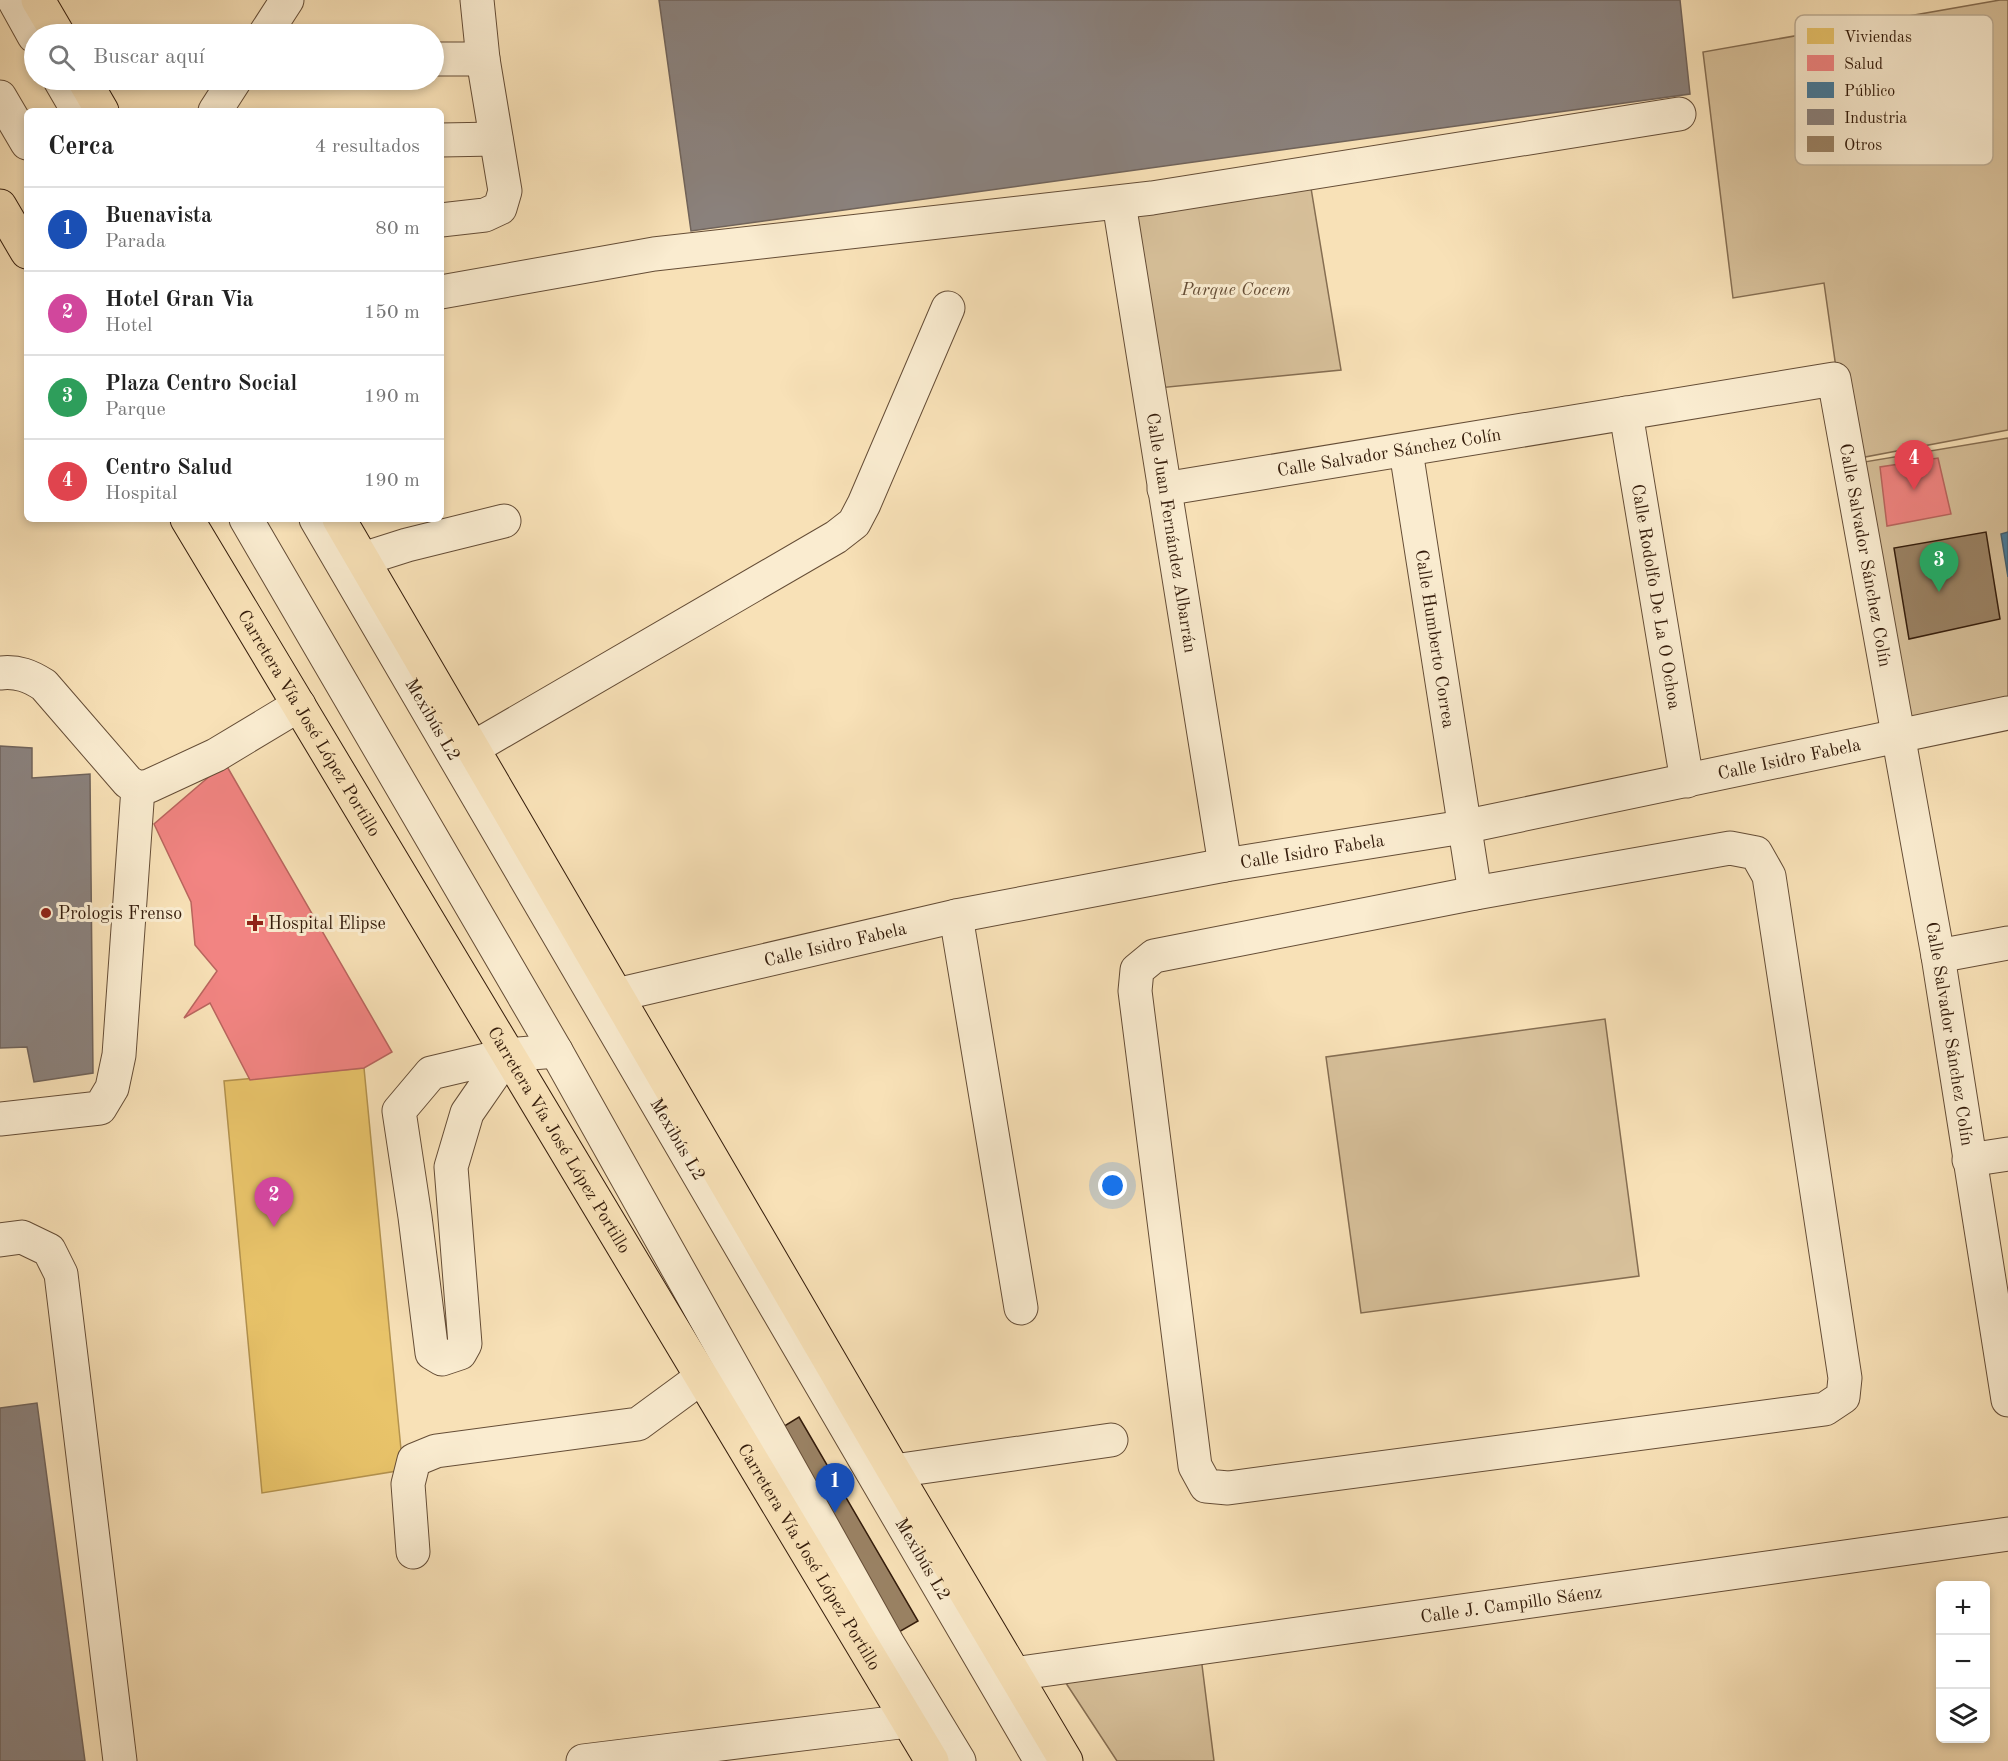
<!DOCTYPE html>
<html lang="es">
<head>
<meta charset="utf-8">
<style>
  body { margin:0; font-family:"Old Standard TT",serif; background:#f6f6f6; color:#222 }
  .controls { position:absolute; right:18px; bottom:18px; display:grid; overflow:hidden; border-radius:9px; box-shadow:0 3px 9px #0003 }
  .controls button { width:54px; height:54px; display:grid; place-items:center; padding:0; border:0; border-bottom:2px solid #e0e0e0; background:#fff; color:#222; font:30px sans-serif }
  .you { position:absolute; left:1113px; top:1186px; width:21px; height:21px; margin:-15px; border:4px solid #fff; border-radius:50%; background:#1a73e8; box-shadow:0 0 0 9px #1a73e833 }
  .badge { display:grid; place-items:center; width:39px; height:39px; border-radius:50%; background:#7c3aed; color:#fff; font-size:20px; font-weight:700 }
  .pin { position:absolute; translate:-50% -50px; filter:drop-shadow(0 2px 3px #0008) }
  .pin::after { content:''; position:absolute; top:32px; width:21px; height:18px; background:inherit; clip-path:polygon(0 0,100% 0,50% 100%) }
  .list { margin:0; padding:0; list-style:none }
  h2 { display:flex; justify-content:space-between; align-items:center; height:78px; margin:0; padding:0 24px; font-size:26px }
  h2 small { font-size:20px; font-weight:400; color:#767676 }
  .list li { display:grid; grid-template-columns:39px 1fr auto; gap:18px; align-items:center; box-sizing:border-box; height:84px; padding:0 24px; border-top:2px solid #e0e0e0 }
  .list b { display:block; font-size:22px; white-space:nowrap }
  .list p { margin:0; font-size:20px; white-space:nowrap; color:#767676 }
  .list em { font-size:20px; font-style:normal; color:#767676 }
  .icon { flex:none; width:33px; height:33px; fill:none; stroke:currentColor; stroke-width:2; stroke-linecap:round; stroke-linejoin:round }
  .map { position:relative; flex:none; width:2008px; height:1761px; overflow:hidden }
  .search { position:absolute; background:#fff; box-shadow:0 3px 9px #0003; left:24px; top:24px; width:420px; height:66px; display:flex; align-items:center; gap:15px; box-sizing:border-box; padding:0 21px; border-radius:33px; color:#767676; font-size:22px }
  .panel { position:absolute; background:#fff; box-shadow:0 3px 9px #0003; left:24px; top:108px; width:420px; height:414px; border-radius:9px }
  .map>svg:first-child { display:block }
</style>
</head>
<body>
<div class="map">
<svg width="2008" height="1761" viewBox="0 0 2008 1761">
  <rect width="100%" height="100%" fill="#f8e1b7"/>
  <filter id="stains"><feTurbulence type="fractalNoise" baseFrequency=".00333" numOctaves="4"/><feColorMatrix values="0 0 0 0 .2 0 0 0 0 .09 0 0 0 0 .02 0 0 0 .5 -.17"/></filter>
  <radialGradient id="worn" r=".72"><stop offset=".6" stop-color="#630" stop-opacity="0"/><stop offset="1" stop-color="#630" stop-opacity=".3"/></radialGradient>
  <g fill="#d7c09a" stroke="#866e52" stroke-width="1.5">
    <path d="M2000,0H2008V430L1849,460L1824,283L1733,298L1703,52Z"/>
    <path d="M1310,182L1341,370L1158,388L1133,209Z"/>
    <path d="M2008,438V720L1890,743L1852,464Z"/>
    <path d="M1605,1019L1639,1276L1361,1313L1326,1057Z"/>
    <path d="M1201,1657L1214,1761H1117L1062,1677Z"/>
  </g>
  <path fill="#e9c46a" stroke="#b3924e" stroke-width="1.5" d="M364,1068L403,1470L262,1493L224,1081Z"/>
  <g fill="#f28482" stroke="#b9655e" stroke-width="1.5">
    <path d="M1938,458L1951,514L1887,526L1880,467Z"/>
    <path d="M225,763L392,1052L364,1068L250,1080L210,1003L184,1018L217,971L195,945L191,902L154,824Z"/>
  </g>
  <path fill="#457b9d" stroke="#405e71" stroke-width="1.5" d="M2008,532V577L2001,534Z"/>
  <g fill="#8a817c" stroke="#70635a" stroke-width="1.5">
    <path d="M659,0H1680L1690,94L691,231Z"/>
    <path d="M0,746L32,748V778L90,774L93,1073L34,1082L27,1047L0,1048Z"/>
    <path d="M37,1403L85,1761H0V1408Z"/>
  </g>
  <g fill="#9a8264" stroke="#341c0b" stroke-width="1.5">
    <path d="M1986,532L2000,619L1909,639L1894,548Z"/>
    <path d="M799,1417L918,1621L892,1636L773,1433Z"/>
  </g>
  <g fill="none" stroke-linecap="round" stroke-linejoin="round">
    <g stroke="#654d36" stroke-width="35">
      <g id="minor">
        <path d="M14,0L34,36"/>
        <path d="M265,34L287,0"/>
        <path d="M434,59H483"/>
        <path d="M60,80L78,111"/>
        <path d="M0,97L27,143"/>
        <path d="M215,111L235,80"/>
        <path d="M441,140L496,139"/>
        <path id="s1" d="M1119,203L1225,865"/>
        <path d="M441,220L485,215L500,208L505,191L483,59L477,0"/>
        <path d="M441,292L654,254L1152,198L1679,114"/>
        <path id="s2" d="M1626,413L1687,781"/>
        <path id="s3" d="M1406,451L1475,893"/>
        <path id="s4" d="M1164,489L1834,379L1938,956L2008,1400"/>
        <path d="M246,519L556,1051L888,1644L959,1761"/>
        <path id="s5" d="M316,519L1041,1761"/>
        <path d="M363,559L407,545L504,521"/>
        <path d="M0,673C18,671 30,676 44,685L128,782L138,788L149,786L216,755L299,705"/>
        <path d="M473,748L836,537L854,523L864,504L948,308"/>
        <path d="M1730,848L1756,853L1769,876L1845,1378L1843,1397L1825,1409L1228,1488L1206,1486L1195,1466L1135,991L1137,970L1154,956L1475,893Z"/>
        <path d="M956,916L1021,1308"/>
        <path d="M1938,956L2008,943"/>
        <path id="s6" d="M616,995L956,916L1225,865L1463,827L2008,713"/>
        <path d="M507,1055L467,1113L451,1167L465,1344L460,1353L442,1359L432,1353L415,1217L399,1111L431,1073L507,1055L556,1051"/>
        <path d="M0,1119L100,1108L112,1088L119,1055L138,788"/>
        <path d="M1969,1160L2008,1154"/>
        <path d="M0,1240L22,1237L49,1250L61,1274L120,1761"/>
        <path d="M894,1471L1111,1440"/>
        <path d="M413,1552L408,1484L414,1460L436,1451L638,1424L702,1377"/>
        <path id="s7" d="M1014,1674L2008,1534"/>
        <path d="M583,1761L908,1721"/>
      </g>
    </g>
    <g stroke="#341c0b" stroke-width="35">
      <g id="major">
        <path d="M38,0L58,34"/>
        <path d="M84,80L102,111"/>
        <path d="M0,206L27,252"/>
        <path id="s8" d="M187,519L932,1761"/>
        <path d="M339,519L894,1471L1066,1761"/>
      </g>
    </g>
    <use href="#minor" stroke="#faecd0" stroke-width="33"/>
    <use href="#major" stroke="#f8e1b7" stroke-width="33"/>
  </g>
  <g fill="#8f2418" stroke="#faecd0" stroke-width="2">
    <circle cx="46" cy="913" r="6"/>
    <path d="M252 914h6v6h6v6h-6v6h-6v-6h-6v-6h6z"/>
  </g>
  <g text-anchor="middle" stroke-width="6" stroke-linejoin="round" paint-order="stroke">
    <g font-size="18" font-style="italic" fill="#654d36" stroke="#faecd0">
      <text x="1236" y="295">Parque Cocem</text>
    </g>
    <g font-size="18" fill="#341c0b" stroke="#faecd0">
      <text dy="6" stroke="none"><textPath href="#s4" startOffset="228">Calle Salvador Sánchez Colín</textPath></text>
      <text dy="6" stroke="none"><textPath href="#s1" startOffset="334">Calle Juan Fernández Albarrán</textPath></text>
      <text dy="6" stroke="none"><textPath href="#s4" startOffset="858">Calle Salvador Sánchez Colín</textPath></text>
      <text dy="6" stroke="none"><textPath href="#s2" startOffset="186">Calle Rodolfo De La O Ochoa</textPath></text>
      <text dy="6" stroke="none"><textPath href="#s3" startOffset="190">Calle Humberto Correa</textPath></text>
      <text dy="6" stroke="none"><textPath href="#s5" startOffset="232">Mexibús L2</textPath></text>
      <text dy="6" stroke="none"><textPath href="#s8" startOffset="238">Carretera Vía José López Portillo</textPath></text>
      <text dy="6" stroke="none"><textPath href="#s6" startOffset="1197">Calle Isidro Fabela</textPath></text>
      <text dy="6" stroke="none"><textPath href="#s6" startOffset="711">Calle Isidro Fabela</textPath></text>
      <text dy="6" stroke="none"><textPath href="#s6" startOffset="225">Calle Isidro Fabela</textPath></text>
      <text dy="6" stroke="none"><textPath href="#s4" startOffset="1344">Calle Salvador Sánchez Colín</textPath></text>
      <text dy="6" stroke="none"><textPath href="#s8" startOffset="724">Carretera Vía José López Portillo</textPath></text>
      <text dy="6" stroke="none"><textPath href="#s5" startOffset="718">Mexibús L2</textPath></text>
      <text dy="6" stroke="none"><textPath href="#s8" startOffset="1210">Carretera Vía José López Portillo</textPath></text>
      <text dy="6" stroke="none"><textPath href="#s5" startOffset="1204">Mexibús L2</textPath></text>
      <text dy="6" stroke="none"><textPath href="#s7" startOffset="502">Calle J. Campillo Sáenz</textPath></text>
    </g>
    <g font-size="18" fill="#341c0b" stroke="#faecd0" text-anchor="start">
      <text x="58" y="919">Prologis Frenso</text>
      <text x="268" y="929">Hospital Elipse</text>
    </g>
  </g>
  <rect x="1795" y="15" width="198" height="150" rx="9" fill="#faecd0" stroke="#bfae95" stroke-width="1.5"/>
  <rect x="1807" y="28" width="27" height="16" fill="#e9c46a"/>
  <rect x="1807" y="55" width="27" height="16" fill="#f28482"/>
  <rect x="1807" y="82" width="27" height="16" fill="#457b9d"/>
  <rect x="1807" y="109" width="27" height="16" fill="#8a817c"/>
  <rect x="1807" y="136" width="27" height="16" fill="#9a8264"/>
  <g font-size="16" fill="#341c0b">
    <text x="1844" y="42">Viviendas</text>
    <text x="1844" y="69">Salud</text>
    <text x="1844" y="96">Público</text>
    <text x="1844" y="123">Industria</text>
    <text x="1844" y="150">Otros</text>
  </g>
  <rect width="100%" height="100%" filter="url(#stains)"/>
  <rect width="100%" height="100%" fill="url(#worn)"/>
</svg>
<div class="controls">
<button>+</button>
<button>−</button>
<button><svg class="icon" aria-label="layers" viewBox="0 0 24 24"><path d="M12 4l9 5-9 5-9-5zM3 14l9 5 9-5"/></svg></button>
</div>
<div class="you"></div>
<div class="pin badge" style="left:835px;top:1513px;background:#1a4fb4">1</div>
<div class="pin badge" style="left:274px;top:1227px;background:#d1479c">2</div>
<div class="pin badge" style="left:1939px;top:592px;background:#2e9e5b">3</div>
<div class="pin badge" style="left:1914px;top:490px;background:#e0444e">4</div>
<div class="search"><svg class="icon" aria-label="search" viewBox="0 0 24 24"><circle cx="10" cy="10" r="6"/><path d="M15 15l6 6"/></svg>Buscar aquí</div>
<section class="panel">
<h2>Cerca<small>4 resultados</small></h2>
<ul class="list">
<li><span class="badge" style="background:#1a4fb4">1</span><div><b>Buenavista</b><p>Parada</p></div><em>80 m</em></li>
<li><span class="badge" style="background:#d1479c">2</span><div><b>Hotel Gran Via</b><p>Hotel</p></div><em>150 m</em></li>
<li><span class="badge" style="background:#2e9e5b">3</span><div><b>Plaza Centro Social</b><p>Parque</p></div><em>190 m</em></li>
<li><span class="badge" style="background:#e0444e">4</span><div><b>Centro Salud</b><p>Hospital</p></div><em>190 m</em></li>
</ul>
</section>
</div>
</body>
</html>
